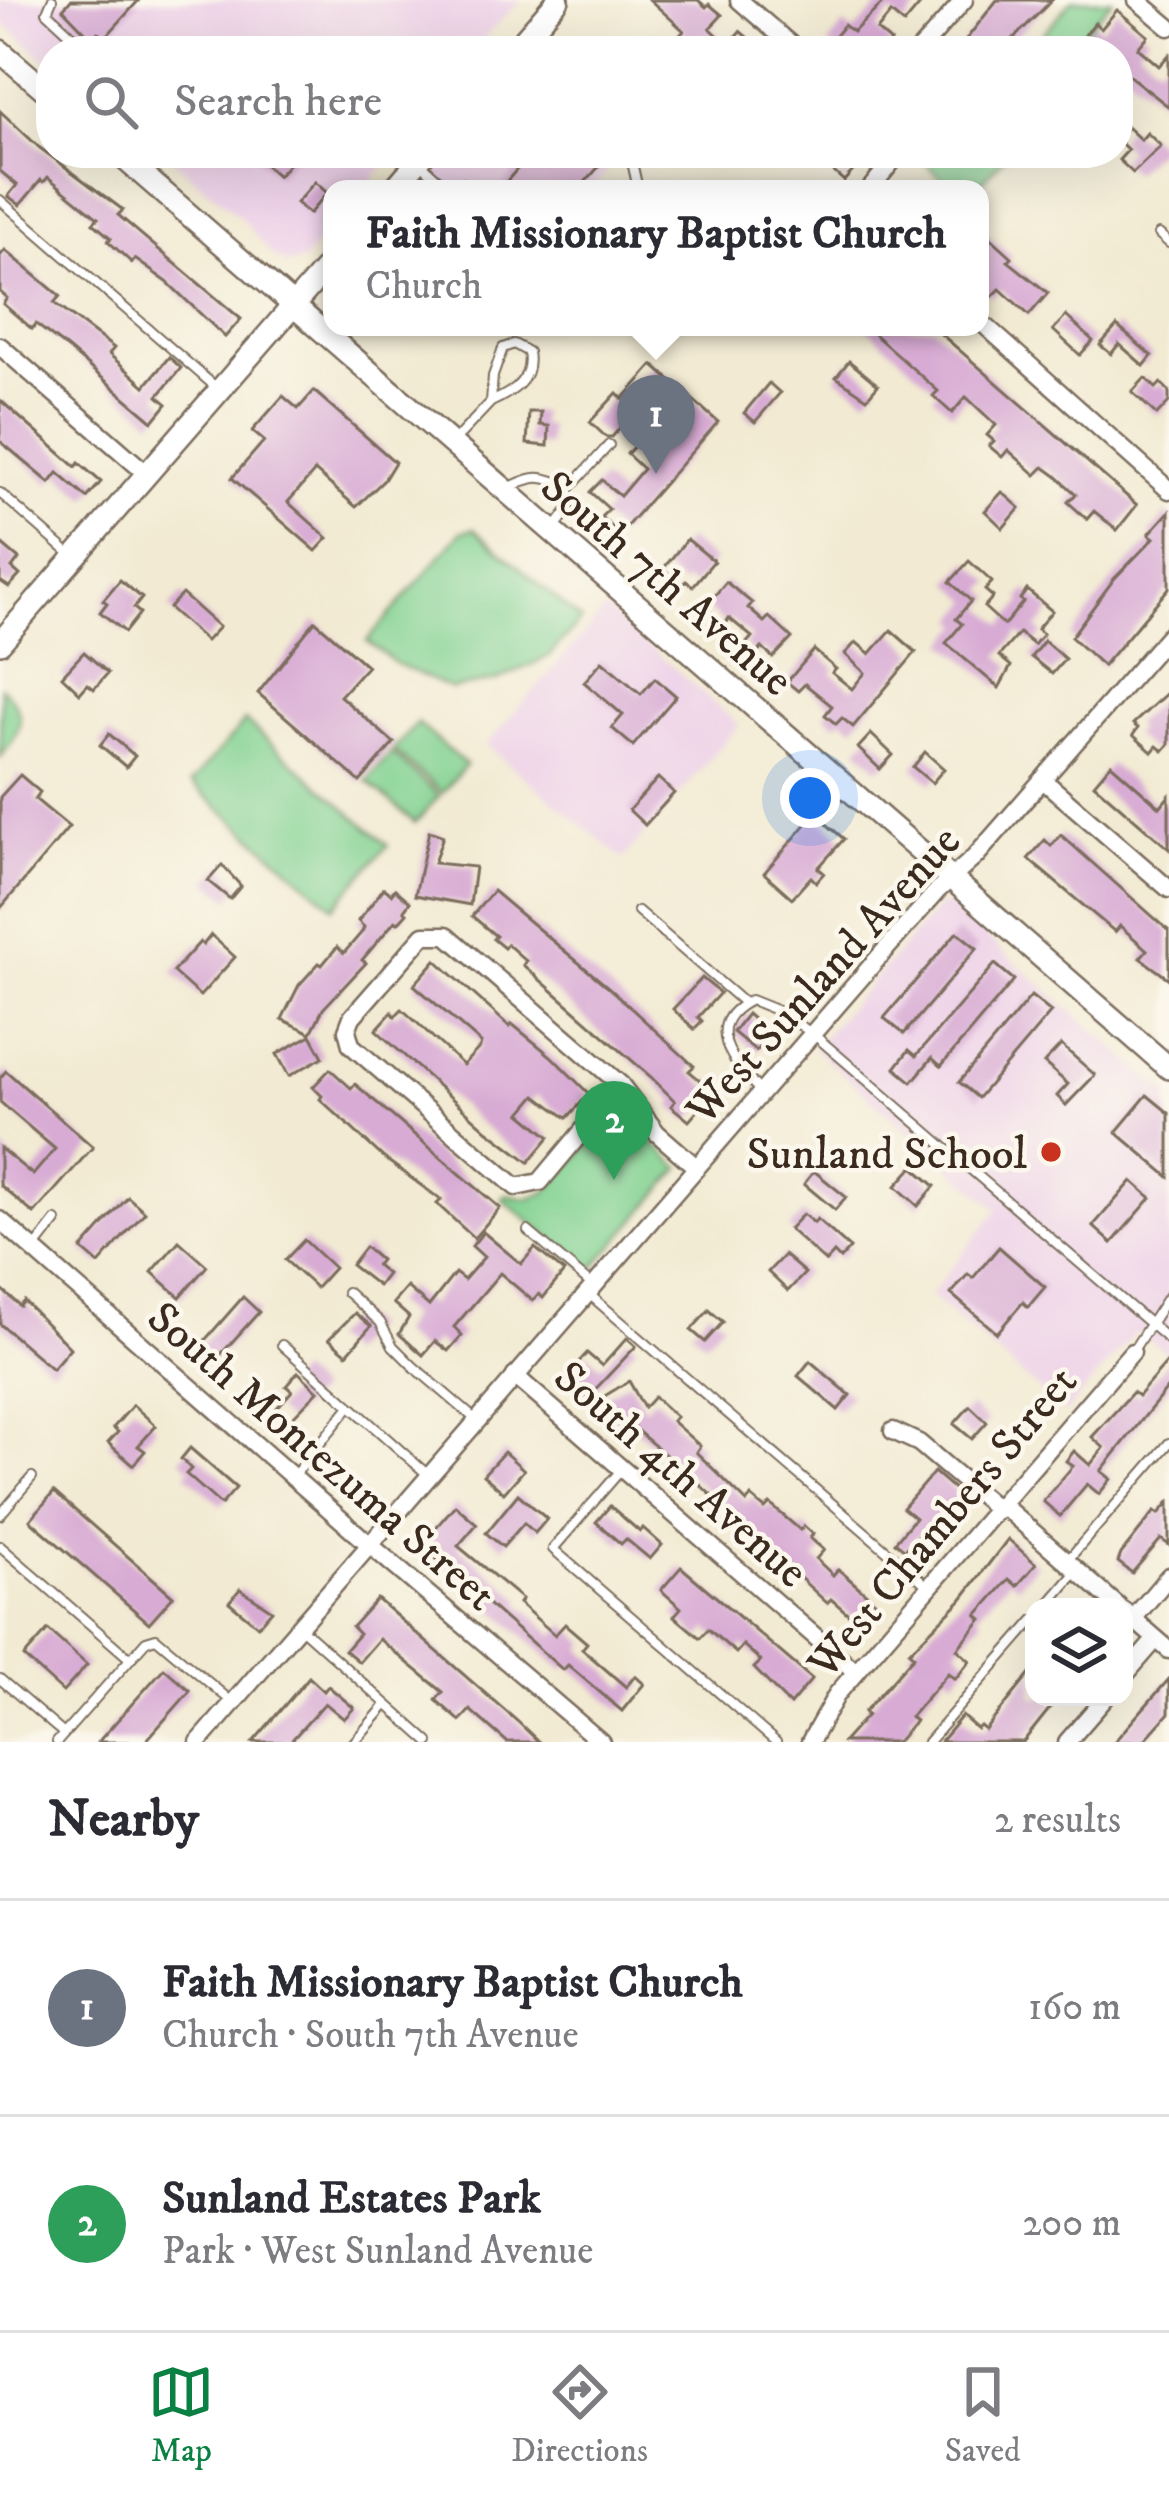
<!DOCTYPE html>
<html lang="en">
<head>
<meta charset="utf-8">
<style>
  body { margin:0; font-family:"IM FELL DW Pica",serif; background:#f7f7f7; color:#2b2b33 }
  .controls { position:absolute; right:36px; bottom:36px; display:grid; overflow:hidden; border-radius:24px; box-shadow:0 12px 48px #0002 }
  .controls button { width:108px; height:108px; display:grid; place-items:center; padding:0; border:0; border-bottom:3px solid #e1e1e2; background:#fff; color:#2b2b33; font:60px sans-serif }
  .you { position:absolute; left:810px; top:798px; width:42px; height:42px; margin:-30px; border:9px solid #fff; border-radius:50%; background:#1a73e8; box-shadow:0 0 0 18px #1a73e833 }
  .badge { display:grid; place-items:center; width:78px; height:78px; border-radius:50%; background:#0b8043; color:#fff; font-size:39px; font-weight:700 }
  .pin { position:absolute; translate:-50% -99px; filter:drop-shadow(0 3px 6px #0008) }
  .pin::after { content:''; position:absolute; top:63px; width:42px; height:36px; background:inherit; clip-path:polygon(0 0,100% 0,50% 100%) }
  .popup { position:absolute; left:323px; top:180px; width:666px; height:156px; box-sizing:border-box; display:grid; place-content:center; border-radius:24px; background:#fff; filter:drop-shadow(0 3px 9px #0005); font-size:39px; white-space:nowrap; color:#7c7c81 }
  .popup b { font-size:45px; color:#2b2b33 }
  .popup::after { content:''; position:absolute; left:50%; top:100%; margin-left:-24px; border:24px solid transparent; border-top-color:#fff }
  .list { margin:0; padding:0; list-style:none }
  h2 { display:flex; justify-content:space-between; align-items:center; height:156px; margin:0; padding:0 48px; font-size:51px }
  h2 small { font-size:39px; font-weight:400; color:#7c7c81 }
  .list li { display:grid; grid-template-columns:78px 1fr auto; gap:36px; align-items:center; box-sizing:border-box; height:216px; padding:0 48px; border-top:3px solid #e1e1e2 }
  .list b { display:block; font-size:45px; white-space:nowrap }
  .list p { margin:0; font-size:39px; white-space:nowrap; color:#7c7c81 }
  .list em { font-size:39px; font-style:normal; color:#7c7c81 }
  .icon { flex:none; width:66px; height:66px; fill:none; stroke:currentColor; stroke-width:2; stroke-linecap:round; stroke-linejoin:round }
  .map { position:relative; flex:none; width:1169px; height:1742px; overflow:hidden }
  .search { position:absolute; background:#fff; box-shadow:0 12px 48px #0002; left:36px; right:36px; top:36px; height:132px; display:flex; align-items:center; gap:30px; box-sizing:border-box; padding:0 42px; border-radius:48px; color:#7c7c81; font-size:45px }
  .sheet { height:588px; background:#fff }
  nav { display:flex; justify-content:space-around; align-items:center; box-sizing:border-box; height:168px; border-top:3px solid #e1e1e2; background:#fff; font-size:33px; color:#7c7c81 }
  nav a { display:grid; justify-items:center; gap:6px }
  nav .on { color:#0b8043 }
  .map>svg:first-child { display:block }
</style>
</head>
<body>
<div class="map">
<svg width="1169" height="1742" viewBox="0 0 1169 1742">
  <rect width="100%" height="100%" fill="#fbf7ec"/>
  <filter id="ink" filterUnits="userSpaceOnUse"><feTurbulence type="fractalNoise" baseFrequency=".00833" numOctaves="2"/><feDisplacementMap in="SourceGraphic" scale="24" xChannelSelector="R" yChannelSelector="G"/><feConvolveMatrix kernelMatrix="1 2 1 2 8 2 1 2 1" color-interpolation-filters="sRGB"/></filter>
  <filter id="wash" filterUnits="userSpaceOnUse"><feTurbulence type="fractalNoise" baseFrequency=".004" numOctaves="4" result="noise"/><feDisplacementMap in="SourceGraphic" scale="48" xChannelSelector="R" yChannelSelector="G"/><feGaussianBlur stdDeviation="2.7" result="paint"/><feColorMatrix in="noise" values="0 0 0 0 0 0 0 0 0 0 0 0 0 0 0 0 0 1.4 0 .05"/><feComposite in="paint" operator="in"/></filter>
  <g filter="url(#wash)">
    <rect width="100%" height="100%" fill="#f2ead2"/>
    <g fill="#edd0e8">
      <path d="M0,0H521L471,51H51V64L0,20Z"/>
      <path d="M165,153H394L364,189H332V227L303,261L288,264L273,256L241,218Z"/>
      <path d="M452,153H617L620,156L591,189H422Z"/>
      <path d="M606,609L739,725L623,859L486,745Z"/>
      <path d="M940,905L950,906L1169,1095V1354L1136,1332L1065,1413L930,1295L998,1209L813,1048Z"/>
    </g>
    <g fill="#81d191" stroke="#5e7e58" stroke-width="3">
      <path d="M1072,0H1112L1069,51H1028Z"/>
      <path d="M915,153H1007L976,189H953Z"/>
      <path d="M474,529L581,620L549,656L498,680L451,689L395,663L367,641L461,532Z"/>
      <path d="M1,687C29,713 23,730 0,757Z"/>
      <path d="M245,721L388,845L334,907L191,783Z"/>
      <path d="M417,723L466,765L442,793L393,750Z"/>
      <path d="M391,753L439,796L415,823L367,781Z"/>
      <path d="M625,1105L650,1140L681,1168L591,1271L502,1199L506,1195L526,1199L547,1192Z"/>
    </g>
    <g id="blocks">
      <g fill="#d8abd4">
        <path d="M71,0H139L105,38L98,32L92,39L63,9Z"/>
        <path d="M650,0H698L706,7L709,4L722,15L710,28L728,45L740,31L753,42L746,51H698L680,35L684,31Z"/>
        <path d="M886,0H924L904,24L891,13L877,30L891,42L884,51H837L828,44L844,25L853,32Z"/>
        <path d="M997,0H1052L1001,51H957Z"/>
        <path d="M1117,10L1148,36L1138,48L1159,66L1169,55V107L1118,67V51H1100L1084,36L1095,23L1101,29Z"/>
        <path d="M0,111L40,148L123,210L118,215L241,319L225,337L167,282L135,259L132,263L108,241L111,238L93,223L98,218L48,177L44,182L41,180L20,205L8,196L17,185L0,171Z"/>
        <path d="M1127,127L1141,140L1147,133L1161,146L1133,173L1119,160L1128,150L1118,140Z"/>
        <path d="M252,153H298L278,176Z"/>
        <path d="M531,153H611L579,189H500Z"/>
        <path d="M835,153L843,159L848,153H869L844,181L825,164Z"/>
        <path d="M315,182L327,193L309,214L296,203Z"/>
        <path d="M980,228L1012,257L1008,261L1048,293L1029,315L1000,289L992,297L980,287Z"/>
        <path d="M5,250L60,296L54,303L114,348L109,354L145,386L169,357L181,368L158,396L167,404L153,421L68,349L36,324L32,329L3,304L7,298L0,292V256Z"/>
        <path d="M1066,316L1093,341L1080,355L1053,330Z"/>
        <path d="M1117,326L1152,356L1144,366L1119,344L1111,354L1100,345Z"/>
        <path d="M866,327H933L1137,505L1117,530L1094,511L1087,519L1068,502L1076,494L1055,475L1044,467L1036,475L1008,450L1002,457L989,446L994,441L987,435L996,425L966,397L952,413L933,396L938,391Z"/>
        <path d="M849,361L878,385L867,398L836,377Z"/>
        <path d="M653,365L718,422L620,534L601,517L609,509L590,492L602,480L620,496L643,469L627,454L642,437L658,452L677,430L644,401L612,437H606L590,422L617,393L623,399Z"/>
        <path d="M1145,378L1156,388L1161,383L1169,391V402L1157,415L1132,392Z"/>
        <path d="M769,383L780,393L755,422L744,413Z"/>
        <path d="M314,391L395,462L384,480L356,507L315,471L288,502L328,538L316,551L232,478L264,441L252,431L283,396L298,409Z"/>
        <path d="M0,400L76,467L79,463L101,482L87,498L58,473L50,483L0,441Z"/>
        <path d="M529,412H541L540,425L549,426L548,446L527,444Z"/>
        <path d="M1002,492L1020,508L1003,528L985,511Z"/>
        <path d="M1169,512V588L1103,666L1071,637L1114,579L1154,538L1149,534Z"/>
        <path d="M687,539L714,561L693,586L686,581L682,585L663,569Z"/>
        <path d="M0,543L19,559L12,568L20,575L9,587L0,581Z"/>
        <path d="M969,561L992,582L985,590L993,597L984,607L1004,625L1023,602L1020,599L1027,590L1052,611L1037,629L1043,634L1034,645L1019,633L999,656L1011,666L999,688L946,643L962,624L956,619L971,601L950,582Z"/>
        <path d="M120,580L142,598L134,608L140,613L125,632L100,612L107,603L103,600Z"/>
        <path d="M726,582L752,603L748,608L764,622L769,617L792,638L773,658L762,648L756,655L745,645L752,637L729,618L725,624L705,607Z"/>
        <path d="M182,594L219,627L206,641L169,608Z"/>
        <path d="M315,621L367,666L340,696L394,743L360,782L258,693Z"/>
        <path d="M891,630L916,652L853,727L842,718L836,724L825,715L832,706L805,684L798,691L787,682L814,650L836,669L832,673L852,689L865,673L845,654L856,642L870,654Z"/>
        <path d="M1044,641L1065,659L1052,674L1031,657Z"/>
        <path d="M84,652L108,673L94,689L88,684L80,693L62,676Z"/>
        <path d="M602,661L641,694L655,678L676,696L633,746L612,728L623,715L584,682Z"/>
        <path d="M1169,691V744L1163,751L1157,746L1152,752L1133,735L1138,728L1133,724Z"/>
        <path d="M109,734L135,756L126,767L100,745Z"/>
        <path d="M871,734L893,755L880,769L858,748Z"/>
        <path d="M925,752L944,769L932,783L913,767Z"/>
        <path d="M1111,764L1160,807L1169,796V849L1094,784Z"/>
        <path d="M20,775L40,792L35,799L69,827L0,909V797Z"/>
        <path d="M658,778L674,793L645,825L629,810Z"/>
        <path d="M815,814L844,839L818,868L824,873L816,882L811,877L792,898L764,873Z"/>
        <path d="M429,831L443,836L434,863L475,867L470,905L415,895Z"/>
        <path d="M1061,835L1169,931V979L1140,958L1147,950L1120,926L1115,932L1028,859L1045,840L1051,846Z"/>
        <path d="M222,865L241,886L230,899L208,881Z"/>
        <path d="M384,888L391,894L395,889L410,902L404,910L407,913L398,923L395,921L362,960L366,963L323,1009L311,1033L282,1019L299,985L319,963L322,965L337,947L344,953L362,932L364,927L358,921Z"/>
        <path d="M493,891L609,988L694,1066L689,1071L714,1092L689,1121L671,1106L675,1101L651,1077L523,965L526,961L507,944L504,948L493,939L496,936L472,916Z"/>
        <path d="M957,932L977,948L904,1034L884,1018Z"/>
        <path d="M211,935L235,957L200,996L173,972L200,942L203,945Z"/>
        <path d="M436,960L510,1027L512,1024L551,1056L589,1094L567,1118L536,1095L521,1113L550,1137L529,1162L487,1130L376,1030L392,1012L395,1016L402,1009L463,1065L480,1047L481,1043L414,985Z"/>
        <path d="M995,964L1014,980L941,1066L932,1058L912,1082L895,1068L909,1050L916,1056Z"/>
        <path d="M702,978L720,993L698,1017L702,1021L694,1029L673,1009Z"/>
        <path d="M1031,996L1051,1012L978,1098L959,1082Z"/>
        <path d="M747,1014L770,1034L756,1051L733,1032Z"/>
        <path d="M311,1035L323,1057L289,1076L277,1054Z"/>
        <path d="M1061,1045L1095,1075L1066,1105L1057,1096L1068,1084L1044,1063Z"/>
        <path d="M330,1069L351,1088L355,1084L500,1208L474,1238L437,1204L441,1200L384,1158L320,1099L322,1096L313,1087Z"/>
        <path d="M6,1071L93,1147L34,1214L0,1185V1148L33,1175L55,1149L0,1102V1078Z"/>
        <path d="M1147,1095L1169,1113V1177L1116,1132Z"/>
        <path d="M913,1167L935,1186L918,1206L896,1186Z"/>
        <path d="M814,1171L846,1197L835,1210L804,1184Z"/>
        <path d="M1132,1181L1151,1198L1112,1243L1093,1226Z"/>
        <path d="M128,1197L145,1212L99,1264L82,1249Z"/>
        <path d="M803,1214L814,1223L817,1219L850,1248L840,1259L834,1253L826,1262L789,1229Z"/>
        <path d="M483,1232L521,1264L535,1248L564,1272L543,1298L539,1294L533,1301L500,1273L454,1327L462,1335L448,1351L435,1341L423,1355L399,1334L409,1317L393,1303L407,1287L429,1306L455,1273L464,1280L484,1257L472,1246Z"/>
        <path d="M304,1240L334,1268L316,1288L285,1260Z"/>
        <path d="M179,1241L207,1266L180,1297L152,1272Z"/>
        <path d="M365,1247L380,1260L376,1265L387,1274L378,1286L351,1265Z"/>
        <path d="M999,1247L1045,1287L1028,1307L1023,1302L997,1333L951,1294L968,1274L973,1278Z"/>
        <path d="M784,1255L805,1273L788,1291L768,1272Z"/>
        <path d="M0,1288L20,1306L24,1301L70,1348L52,1369L0,1324Z"/>
        <path d="M243,1297L259,1312L214,1362L198,1348Z"/>
        <path d="M709,1310L723,1322L705,1342L691,1330Z"/>
        <path d="M355,1313L371,1326L347,1354L329,1339Z"/>
        <path d="M627,1338L636,1346L588,1397L565,1377L587,1353L602,1366Z"/>
        <path d="M1169,1360V1386L1101,1471L1111,1479L1099,1494L1087,1484L1060,1516L1043,1501L1073,1466L1066,1461L1074,1451L1090,1465L1104,1448L1092,1437L1133,1392L1138,1396Z"/>
        <path d="M810,1361L850,1395L838,1410L798,1376Z"/>
        <path d="M298,1372L318,1391L288,1422L275,1410L292,1391L286,1386Z"/>
        <path d="M629,1381L644,1408L654,1397L676,1417L672,1421L700,1446L696,1452L747,1502L751,1497L765,1509L770,1504L800,1530L804,1526L813,1534L810,1538L824,1550L816,1559L833,1575L838,1569L879,1605L861,1625L831,1599L827,1603L694,1479L634,1428L631,1431L613,1415L603,1397Z"/>
        <path d="M133,1405L156,1426L138,1446L145,1451L133,1465L108,1443L118,1432L113,1428Z"/>
        <path d="M970,1406L987,1422L972,1439L954,1424Z"/>
        <path d="M190,1448L236,1488L221,1505L186,1474L191,1469L181,1459Z"/>
        <path d="M504,1452L524,1470L504,1493L483,1475Z"/>
        <path d="M934,1472L964,1498L933,1534L925,1527L905,1550L895,1542L915,1518L903,1508Z"/>
        <path d="M54,1492L173,1596L149,1623L30,1520Z"/>
        <path d="M518,1494L547,1519L535,1533L524,1523L503,1547L486,1533Z"/>
        <path d="M1169,1502V1545L1161,1539L1132,1573L1118,1562L1121,1554L1155,1511L1159,1514Z"/>
        <path d="M455,1505L477,1524L458,1546L522,1599L519,1603L555,1635L565,1624L587,1643L582,1649L626,1687L635,1676L644,1684L622,1711L568,1665L563,1670L421,1545Z"/>
        <path d="M610,1506L640,1532L643,1528L662,1545L650,1559L626,1539L621,1544L596,1522Z"/>
        <path d="M1008,1539L1036,1564L1017,1586L1009,1579L977,1615L982,1619L957,1649L970,1661L955,1679L948,1673L910,1717L915,1721L897,1742H843L867,1715L864,1712L914,1656L909,1652L961,1600Z"/>
        <path d="M681,1567L812,1679L790,1705L754,1668L761,1661L743,1645L736,1653L708,1629L700,1638L674,1616L681,1608L661,1590Z"/>
        <path d="M240,1589L272,1610L258,1626L229,1602Z"/>
        <path d="M377,1599L517,1721L539,1742H507L470,1710L460,1721L436,1700L443,1692L379,1639L359,1662L345,1650L359,1634L352,1627Z"/>
        <path d="M48,1630L87,1665L63,1692L24,1657Z"/>
        <path d="M164,1668L190,1691L145,1742H98Z"/>
        <path d="M1034,1669V1697H1059L1023,1742H940L962,1716L977,1729L980,1726L985,1730Z"/>
        <path d="M309,1677L324,1691L328,1686L354,1708L344,1719L325,1703L290,1742H253Z"/>
        <path d="M1169,1679V1713L1143,1742H1114Z"/>
      </g>
    </g>
  </g>
  <g filter="url(#ink)">
    <use href="#blocks" fill-opacity="0" stroke="#7b6d5d" stroke-width="3"/>
    <g fill="none" stroke-linecap="round" stroke-linejoin="round">
      <g stroke="#7b6d5d" stroke-width="12">
        <g id="service">
          <path d="M52,0L47,12L89,51"/>
          <path d="M230,153H239"/>
          <path d="M630,153L638,189"/>
          <path d="M419,162L447,187L463,183L469,189"/>
          <path d="M0,200L218,389"/>
          <path d="M1159,234L1169,243"/>
          <path d="M453,442L491,402L493,376L503,348L514,344L528,352C533,380 513,392 491,402"/>
          <path d="M506,489C533,475 543,473 569,489"/>
          <path d="M0,493L71,555"/>
          <path d="M552,531L569,509V489L609,445"/>
          <path d="M638,911L744,1003"/>
          <path d="M760,1091C734,1063 700,1025 751,1000L776,1010L812,1033L1169,1340"/>
          <path d="M528,1231L592,1285"/>
          <path d="M35,1248L56,1221"/>
          <path d="M347,1292L380,1322L393,1346L413,1366L475,1419"/>
          <path d="M590,1295L929,1587"/>
          <path d="M282,1345L427,1474"/>
          <path d="M1132,1352L1169,1295"/>
          <path d="M622,1469L553,1549L776,1742"/>
          <path d="M293,1477L350,1406"/>
          <path d="M0,1515L32,1477"/>
          <path d="M0,1546L130,1659"/>
          <path d="M1067,1561L1169,1443"/>
          <path d="M1046,1607L1076,1572"/>
          <path d="M300,1627L429,1742"/>
          <path d="M0,1679L64,1734"/>
          <path d="M57,1742L146,1641L156,1638L232,1702"/>
          <path d="M354,1742L386,1705"/>
          <path d="M928,1742L1034,1620"/>
        </g>
      </g>
      <g stroke="#7b6d5d" stroke-width="21">
        <g id="minor">
          <path d="M739,0L798,51"/>
          <path d="M1137,0L1169,27"/>
          <path d="M919,51L964,0"/>
          <path d="M870,189L899,153"/>
          <path d="M980,321L1169,490"/>
          <path d="M0,346L147,474"/>
          <path d="M1043,780L1169,889"/>
          <path d="M621,1085L540,1182L516,1187L351,1045L347,1030L352,1017L424,935H447L621,1085L657,1133L696,1167"/>
          <path d="M0,1220L369,1544L601,1742"/>
          <path d="M515,1376L856,1672"/>
          <path d="M893,1431L919,1443L998,1510"/>
          <path d="M1002,1505L1119,1607"/>
          <path d="M1124,1611L1169,1650"/>
          <path d="M1133,1619L1169,1576"/>
          <path d="M1124,1676L1156,1639"/>
          <path d="M199,1742L872,965L938,890L975,857L1169,635"/>
          <path d="M810,1742L837,1694L1132,1352"/>
          <path d="M1067,1742L1106,1697"/>
        </g>
      </g>
      <g stroke="#7b6d5d" stroke-width="26">
        <g id="secondary">
          <path d="M0,51L51,95"/>
          <path d="M514,51L558,0"/>
          <path d="M118,153L1169,1068"/>
          <path d="M394,189L425,153"/>
          <path d="M0,643L332,261"/>
        </g>
      </g>
      <use href="#service" stroke="#fff" stroke-width="8"/>
      <use href="#minor" stroke="#fff" stroke-width="16"/>
      <use href="#secondary" stroke="#fff" stroke-width="21"/>
    </g>
  </g>
  <circle fill="#c8321e" stroke="#fbf7ec" stroke-width="4.5" cx="1051" cy="1152" r="12"/>
  <g text-anchor="middle" stroke-width="9" stroke-linejoin="round" paint-order="stroke">
    <g font-size="45" fill="#3b2a1e" stroke="#fbf7ec">
      <text transform="translate(668 582) rotate(41)" y="16">South 7th Avenue</text>
      <text transform="translate(822 974) rotate(-48)" y="16">West Sunland Avenue</text>
      <text transform="translate(323 1455) rotate(41)" y="16">South Montezuma Street</text>
      <text transform="translate(682 1473) rotate(41)" y="16">South 4th Avenue</text>
      <text transform="translate(941 1521) rotate(-50)" y="16">West Chambers Street</text>
    </g>
    <g font-size="45" fill="#3b2a1e" stroke="#fbf7ec" text-anchor="end">
      <text x="1027" y="1168">Sunland School</text>
    </g>
  </g>
</svg>
<div class="controls">
<button><svg class="icon" aria-label="layers" viewBox="0 0 24 24"><path d="M12 4l9 5-9 5-9-5zM3 14l9 5 9-5"/></svg></button>
</div>
<div class="you"></div>
<div class="pin badge" style="left:656px;top:474px;background:#6b7280">1</div>
<div class="popup"><b>Faith Missionary Baptist Church</b>Church</div>
<div class="pin badge" style="left:614px;top:1180px;background:#2e9e5b">2</div>
<div class="search"><svg class="icon" aria-label="search" viewBox="0 0 24 24"><circle cx="10" cy="10" r="6"/><path d="M15 15l6 6"/></svg>Search here</div>
</div>
<section class="sheet">
<h2>Nearby<small>2 results</small></h2>
<ul class="list">
<li><span class="badge" style="background:#6b7280">1</span><div><b>Faith Missionary Baptist Church</b><p>Church · South 7th Avenue</p></div><em>160 m</em></li>
<li><span class="badge" style="background:#2e9e5b">2</span><div><b>Sunland Estates Park</b><p>Park · West Sunland Avenue</p></div><em>200 m</em></li>
</ul>
</section>
<nav>
<a class="on"><svg class="icon" aria-label="map" viewBox="0 0 24 24"><path d="M3 6l6-2 6 2 6-2v14l-6 2-6-2-6 2zM9 4v14M15 6v14"/></svg>Map</a>
<a><svg class="icon" aria-label="directions" viewBox="0 0 24 24"><path d="M12 3l9 9-9 9-9-9zM9 14v-3h6M13 9l2 2-2 2"/></svg>Directions</a>
<a><svg class="icon" aria-label="saved" viewBox="0 0 24 24"><path d="M7 4h10v16l-5-4-5 4z"/></svg>Saved</a>
</nav>
</body>
</html>
